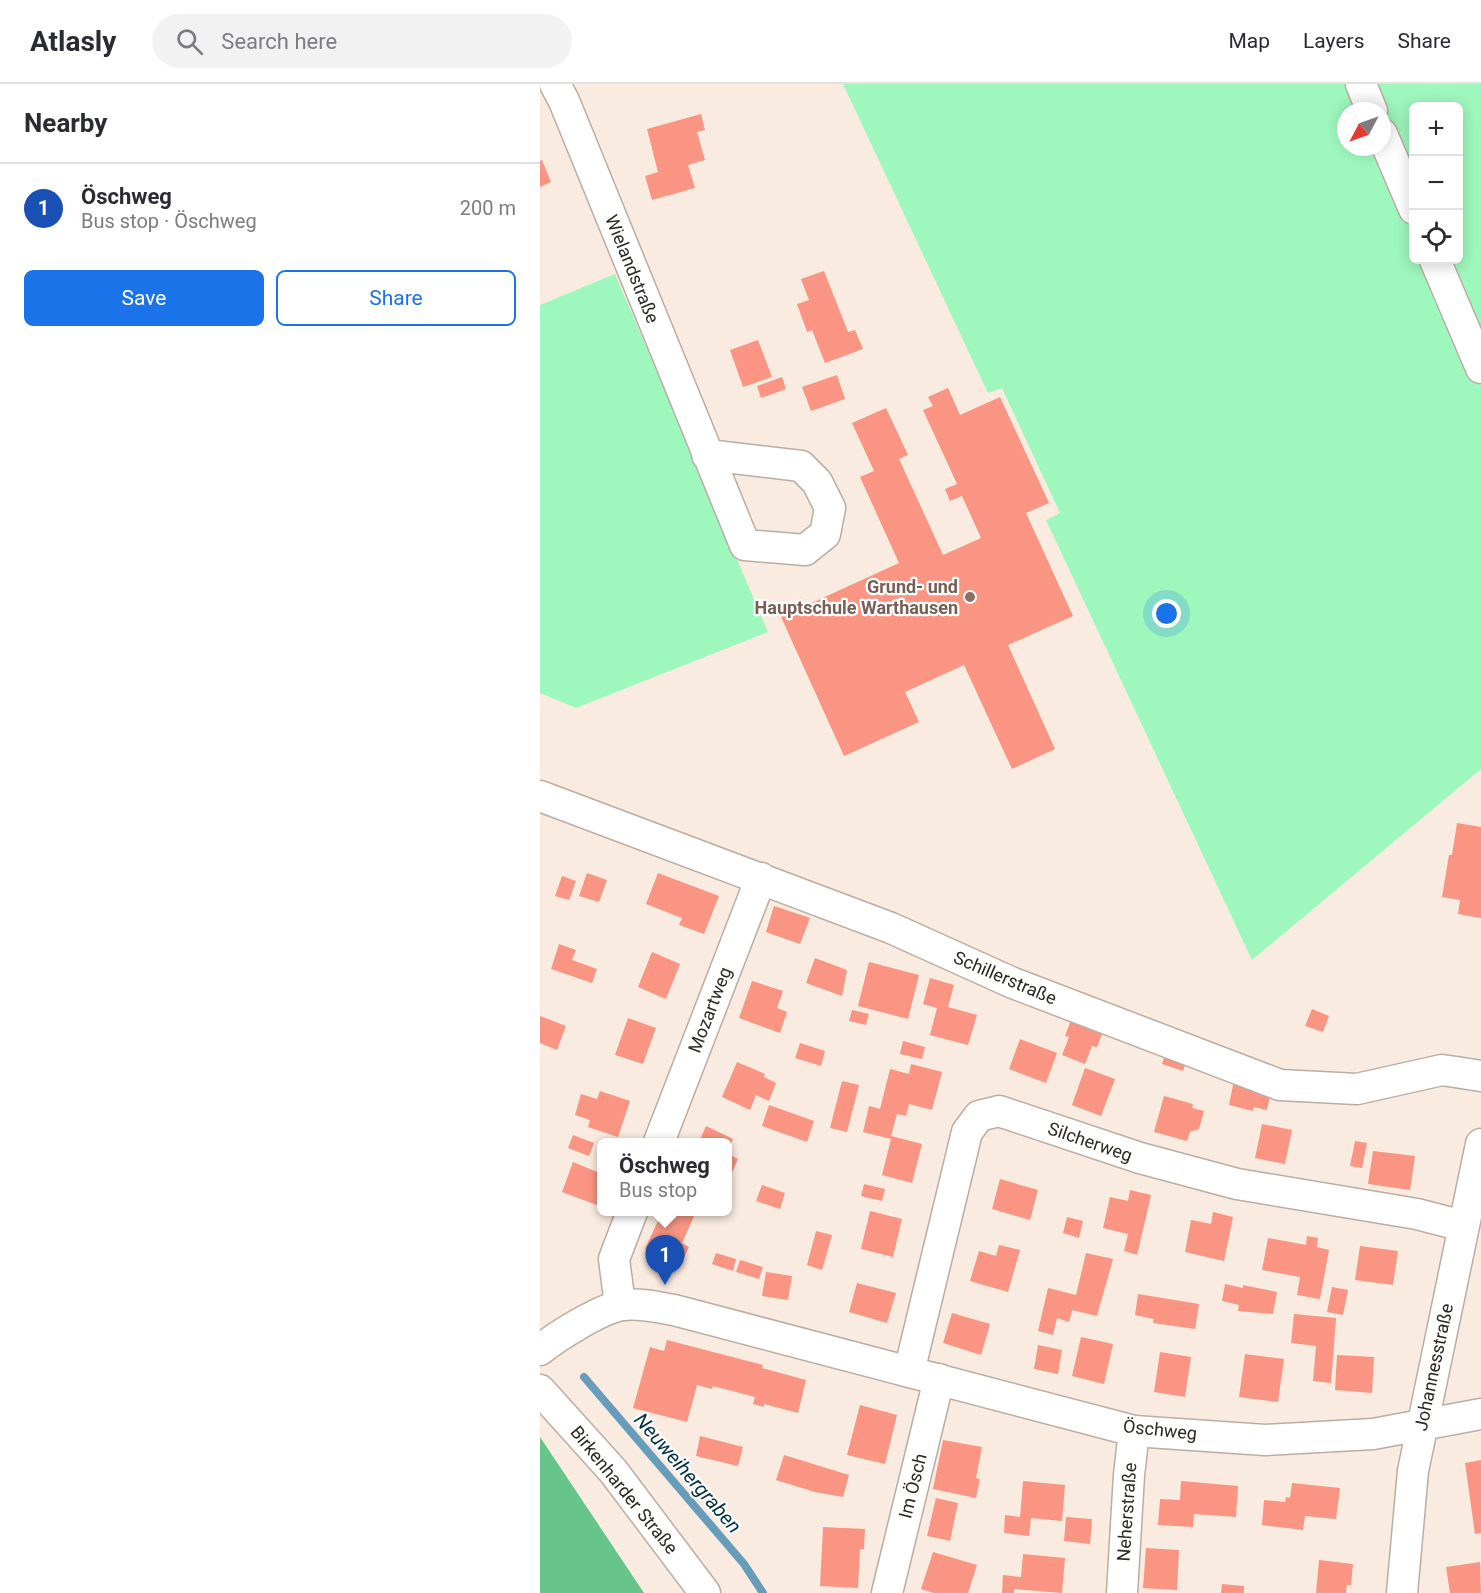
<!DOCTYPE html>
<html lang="en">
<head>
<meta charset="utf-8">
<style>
  body { margin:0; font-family:Roboto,sans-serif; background:#f2f2f3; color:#2b2b33 }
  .controls { position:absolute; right:18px; top:18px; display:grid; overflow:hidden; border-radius:9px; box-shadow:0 3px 15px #0003 }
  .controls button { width:54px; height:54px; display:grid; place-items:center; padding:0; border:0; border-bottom:2px solid #e1e1e2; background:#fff; color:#2b2b33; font:30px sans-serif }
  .compass { position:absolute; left:797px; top:18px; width:54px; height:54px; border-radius:50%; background:#fff; box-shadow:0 3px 15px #0003; rotate:229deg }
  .you { position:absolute; left:627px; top:530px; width:21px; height:21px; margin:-15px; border:4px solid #fff; border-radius:50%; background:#1a73e8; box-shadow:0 0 0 9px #1a73e833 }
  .badge { display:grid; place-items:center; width:39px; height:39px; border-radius:50%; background:#1a73e8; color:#fff; font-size:20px; font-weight:700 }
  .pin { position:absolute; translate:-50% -50px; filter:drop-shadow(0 2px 3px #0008) }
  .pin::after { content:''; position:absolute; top:32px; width:21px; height:18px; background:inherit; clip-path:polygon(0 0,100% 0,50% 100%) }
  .popup { position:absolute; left:57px; top:1054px; width:135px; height:78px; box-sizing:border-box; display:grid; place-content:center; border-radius:9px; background:#fff; filter:drop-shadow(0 2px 4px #0005); font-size:20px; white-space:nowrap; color:#7c7c81 }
  .popup b { font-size:22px; color:#2b2b33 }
  .popup::after { content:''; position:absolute; left:50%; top:100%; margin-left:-12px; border:12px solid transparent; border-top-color:#fff }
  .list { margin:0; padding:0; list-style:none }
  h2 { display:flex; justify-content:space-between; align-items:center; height:78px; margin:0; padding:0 24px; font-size:26px }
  h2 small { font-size:20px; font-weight:400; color:#7c7c81 }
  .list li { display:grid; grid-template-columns:39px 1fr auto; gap:18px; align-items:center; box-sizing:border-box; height:90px; padding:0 24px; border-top:2px solid #e1e1e2 }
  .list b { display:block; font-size:22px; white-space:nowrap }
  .list p { margin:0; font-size:20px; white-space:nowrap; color:#7c7c81 }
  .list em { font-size:20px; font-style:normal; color:#7c7c81 }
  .actions { display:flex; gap:12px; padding:18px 24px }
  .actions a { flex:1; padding:14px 0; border:2px solid #1a73e8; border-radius:9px; text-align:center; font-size:21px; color:#1a73e8 }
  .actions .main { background:#1a73e8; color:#fff }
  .icon { flex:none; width:33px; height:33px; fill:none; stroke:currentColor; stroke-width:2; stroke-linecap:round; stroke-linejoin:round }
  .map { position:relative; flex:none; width:941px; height:1509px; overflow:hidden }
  header { display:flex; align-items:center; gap:36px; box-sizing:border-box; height:84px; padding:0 30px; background:#fff; border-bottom:2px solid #e1e1e2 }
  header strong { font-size:28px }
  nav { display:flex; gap:33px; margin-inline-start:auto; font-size:21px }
  .search { width:420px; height:54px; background:#f2f2f3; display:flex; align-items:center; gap:15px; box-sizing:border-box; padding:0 21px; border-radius:33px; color:#7c7c81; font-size:22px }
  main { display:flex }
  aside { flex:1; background:#fff }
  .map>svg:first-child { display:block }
</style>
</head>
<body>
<header>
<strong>Atlasly</strong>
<div class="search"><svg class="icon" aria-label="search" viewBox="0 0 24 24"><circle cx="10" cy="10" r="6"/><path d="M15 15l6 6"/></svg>Search here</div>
<nav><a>Map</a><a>Layers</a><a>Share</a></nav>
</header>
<main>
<aside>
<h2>Nearby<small></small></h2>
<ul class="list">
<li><span class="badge" style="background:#1a4fb4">1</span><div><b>Öschweg</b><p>Bus stop · Öschweg</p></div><em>200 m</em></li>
</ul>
<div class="actions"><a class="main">Save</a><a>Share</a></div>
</aside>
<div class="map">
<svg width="941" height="1509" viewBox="0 0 941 1509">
  <rect width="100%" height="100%" fill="#faebe0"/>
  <g fill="#9ef7bd" fill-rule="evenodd">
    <path d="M303,0H941V685L712,876L506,436L520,429L462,304L448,309ZM874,22H918V176H874ZM806,27H842V63H806Z"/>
    <path d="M75,190L228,548L36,624L0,609V221Z"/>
  </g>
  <path fill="#67c58a" d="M0,1353L104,1509H0Z"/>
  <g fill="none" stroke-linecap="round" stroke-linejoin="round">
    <path stroke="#679dbb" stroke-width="8" d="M44,1293L204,1480L223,1509"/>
  </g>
  <g fill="#f99582">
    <path d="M161,30L165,46L157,48L165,76L148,81L155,104L112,116L105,92L118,88L107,45Z"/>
    <path d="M2,76L11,98L0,103V77Z"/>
    <path d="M284,187L308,248L315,246L323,265L285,279L272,246L267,248L257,220L269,216L261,195Z"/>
    <path d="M218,256L232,293L203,303L190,266Z"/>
    <path d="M297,291L305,315L271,327L262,303Z"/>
    <path d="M242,293L246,305L221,314L217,302Z"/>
    <path d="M408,304L420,331L460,313L509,419L486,429L533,532L468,561L515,665L472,685L424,581L365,608L379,638L304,672L241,533L359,479L320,393L334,387L312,339L346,324L368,371L359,375L403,471L441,454L422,412L410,417L405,405L417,400L383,326L393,322L388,313Z"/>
    <path d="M917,739L941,743V834L918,830L920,816L902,813L909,771H912Z"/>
    <path d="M47,789L67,796L59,818L39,812Z"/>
    <path d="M118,789L179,812L164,850L139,841L142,834L106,820Z"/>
    <path d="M22,792L36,797L29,816L15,812Z"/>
    <path d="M234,822L270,834L260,860L226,848Z"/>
    <path d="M19,860L36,866L32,876L57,885L52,899L11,885Z"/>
    <path d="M112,868L140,880L126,915L98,903Z"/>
    <path d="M275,874L307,886L302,912L266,899Z"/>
    <path d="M329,878L379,891L368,935L318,922Z"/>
    <path d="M390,894L414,901L408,923L437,931L428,961L390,951L397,924L383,920Z"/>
    <path d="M212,897L243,907L237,924L247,928L240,949L199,934Z"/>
    <path d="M772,925L789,932L783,948L765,942Z"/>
    <path d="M312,926L329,930L326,941L309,937Z"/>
    <path d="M0,932L26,942L17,966L0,959Z"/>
    <path d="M88,934L116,944L103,980L75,971Z"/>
    <path d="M531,936L563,948L557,963L552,962L545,980L522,971L529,953L525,952Z"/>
    <path d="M480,955L517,969L506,999L469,985Z"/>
    <path d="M363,957L385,963L382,975L360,970Z"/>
    <path d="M260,959L285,967L281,982L255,974Z"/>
    <path d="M626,968L647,976L643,987L622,980Z"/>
    <path d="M197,978L225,990L224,993L236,999L229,1017L216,1011L210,1026L182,1013Z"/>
    <path d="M371,980L402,988L392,1026L369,1020L366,1032L357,1030L351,1052L382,1060L372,1099L342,1091L351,1055L323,1048L329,1022L340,1025L350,985L369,990Z"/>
    <path d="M545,984L575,995L561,1032L532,1021Z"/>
    <path d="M694,996L732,1004L727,1026L714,1023L713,1027L689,1021Z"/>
    <path d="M302,997L319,1001L307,1048L290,1044Z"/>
    <path d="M60,1007L90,1017L78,1053L48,1043L50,1036L35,1031L41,1010L57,1015Z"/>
    <path d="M624,1012L653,1020L652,1024L664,1027L659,1045L650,1048L647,1057L614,1048Z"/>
    <path d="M229,1021L274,1037L267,1058L222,1042Z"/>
    <path d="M722,1040L752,1046L745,1080L715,1074Z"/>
    <path d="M166,1042L193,1055L188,1066V1058H159Z"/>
    <path d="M33,1051L54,1059L49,1072L28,1064Z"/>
    <path d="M815,1057L827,1059L822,1084L810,1082Z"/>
    <path d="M833,1067L875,1072L870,1106L828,1100Z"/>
    <path d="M188,1070L198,1075L188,1098Z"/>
    <path d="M33,1078L62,1090V1123L22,1108Z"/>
    <path d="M460,1095L498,1106L490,1136L452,1125Z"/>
    <path d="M324,1100L345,1105L342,1117L321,1112Z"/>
    <path d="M222,1101L245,1109L240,1125L216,1117Z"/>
    <path d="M590,1106L611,1111L597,1171L584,1167L588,1150L563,1144L570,1113L588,1117Z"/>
    <path d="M330,1127L362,1135L353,1173L321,1165Z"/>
    <path d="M122,1128H156L142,1159L149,1163L140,1182L105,1165Z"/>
    <path d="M673,1128L693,1133L684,1177L645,1168L651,1136L671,1140Z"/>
    <path d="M527,1133L543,1137L539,1154L523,1149Z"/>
    <path d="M276,1147L292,1151L282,1186L267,1181Z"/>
    <path d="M767,1152L778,1154L777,1163L789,1166L780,1215L757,1211L760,1193L722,1186L728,1154L766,1161Z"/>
    <path d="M459,1161L480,1166L468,1208L430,1197L439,1167L456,1172Z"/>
    <path d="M820,1162L858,1167L853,1201L815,1196Z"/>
    <path d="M176,1169L196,1175L193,1187L172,1180Z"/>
    <path d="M546,1169L573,1175L557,1232L532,1226L529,1238L517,1234L513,1251L498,1247L508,1204L536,1211Z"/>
    <path d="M200,1176L223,1183L219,1195L196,1188Z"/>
    <path d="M226,1188L252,1192L248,1216L222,1212Z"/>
    <path d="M317,1199L356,1209L347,1239L309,1228Z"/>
    <path d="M685,1200L703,1204V1201L737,1208L733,1230L698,1227L699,1221L682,1217Z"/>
    <path d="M792,1203L808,1206L803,1231L787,1228Z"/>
    <path d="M598,1210L659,1220L655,1245L613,1239L614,1235L595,1231Z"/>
    <path d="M412,1229L450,1240L441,1271L403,1259Z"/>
    <path d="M754,1230L796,1234L791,1299L773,1297L776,1262L751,1259Z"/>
    <path d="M541,1253L573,1260L564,1300L532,1292Z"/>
    <path d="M127,1256L223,1281L222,1284L266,1296L258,1329L224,1320V1323L213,1320L215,1313L173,1302L172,1305L157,1301L147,1338L93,1324L110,1263L124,1267Z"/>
    <path d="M498,1261L522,1266L518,1290L494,1285Z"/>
    <path d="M620,1268L651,1273L645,1313L614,1308Z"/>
    <path d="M705,1270L744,1275L738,1318L699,1313Z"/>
    <path d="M797,1271L834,1273L832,1309L795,1306Z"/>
    <path d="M320,1321L357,1331L345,1380L307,1371Z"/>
    <path d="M160,1352L203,1363L198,1382L156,1372Z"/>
    <path d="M403,1356L442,1363L436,1394L440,1395L436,1414L393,1405Z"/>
    <path d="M244,1371L309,1391L303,1413L275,1408L236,1396Z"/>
    <path d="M941,1376V1449L935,1450L925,1379Z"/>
    <path d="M483,1397L525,1401L522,1437L491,1434L489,1452L464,1449L465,1431L480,1433Z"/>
    <path d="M641,1397L698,1402L696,1433L654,1430L653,1443L618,1441L620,1415L640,1416Z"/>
    <path d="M752,1399L800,1404L796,1435L765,1432L763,1446L722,1441L724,1416L745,1418L746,1413L750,1414Z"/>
    <path d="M396,1414L418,1419L410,1457L387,1452Z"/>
    <path d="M526,1433L552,1435L550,1460L524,1457Z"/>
    <path d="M283,1443L325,1445L324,1465H320L318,1504L280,1502Z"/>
    <path d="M606,1464L639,1466L637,1506L603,1504Z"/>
    <path d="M393,1468L437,1481L428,1509H394L381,1505Z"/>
    <path d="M483,1470L525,1474L522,1509L474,1505V1509H462L463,1491L481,1493Z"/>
    <path d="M779,1476L813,1480L811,1501H807L806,1509H776Z"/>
    <path d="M940,1478L941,1509H910L906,1483Z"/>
    <path d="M682,1500L704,1502V1509H681Z"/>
  </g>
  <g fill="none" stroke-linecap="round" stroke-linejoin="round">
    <g stroke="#bbada3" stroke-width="33">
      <g id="minor">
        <path d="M15,0L24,17L205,461L265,466L285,450L290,424L277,398L261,382L167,371"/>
        <path d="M821,0L832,27"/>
        <path d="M842,50L874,125"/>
        <path d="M895,176L941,284"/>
        <path d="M0,712L351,844L473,899L740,1001L817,1005L902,986L941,992"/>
        <path d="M119,1058L221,794"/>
        <path d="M80,1221L74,1175L92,1128"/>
        <path d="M0,1266C17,1252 62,1224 83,1221C100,1219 117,1223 134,1226L594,1347L725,1356L833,1350L941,1330"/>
        <path d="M369,1288L427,1048L439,1032L459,1027L600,1074L697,1100L877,1130L923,1142"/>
        <path d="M0,1306L73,1387L165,1509"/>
        <path d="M347,1509L399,1295"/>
        <path d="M582,1509L589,1391L594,1347"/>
        <path d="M862,1509L873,1387L941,1060"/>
      </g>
    </g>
    <use href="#minor" stroke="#fff" stroke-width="30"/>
  </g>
  <circle fill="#8d6e63" stroke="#fff" stroke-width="2" cx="430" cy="513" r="6"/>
  <g text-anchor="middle" stroke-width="4.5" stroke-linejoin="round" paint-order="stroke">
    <g font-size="18" fill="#2c2723" stroke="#fff">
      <text transform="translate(92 185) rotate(68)" y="6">Wielandstraße</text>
      <text transform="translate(465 894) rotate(23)" y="6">Schillerstraße</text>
      <text transform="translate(170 926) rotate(-69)" y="6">Mozartweg</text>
      <text transform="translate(550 1058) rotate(19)" y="6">Silcherweg</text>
      <text transform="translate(894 1283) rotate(-78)" y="6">Johannesstraße</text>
      <text transform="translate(620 1346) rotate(6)" y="6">Öschweg</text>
      <text transform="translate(373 1402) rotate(-76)" y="6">Im Ösch</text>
      <text transform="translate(84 1406) rotate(51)" y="6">Birkenharder Straße</text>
      <text transform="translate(587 1428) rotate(-86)" y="6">Neherstraße</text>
    </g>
    <g font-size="18" font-weight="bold" fill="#785e54" stroke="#fff" text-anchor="end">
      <text x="418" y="509">Grund- und<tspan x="418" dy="21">Hauptschule Warthausen</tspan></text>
    </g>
    <g font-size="20" font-style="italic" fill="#003045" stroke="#fff">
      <text transform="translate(148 1389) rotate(49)" y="7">Neuweihergraben</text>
    </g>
  </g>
</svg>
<div class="controls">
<button>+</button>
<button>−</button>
<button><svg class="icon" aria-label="locate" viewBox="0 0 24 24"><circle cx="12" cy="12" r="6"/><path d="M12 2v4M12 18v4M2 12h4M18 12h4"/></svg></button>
</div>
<svg class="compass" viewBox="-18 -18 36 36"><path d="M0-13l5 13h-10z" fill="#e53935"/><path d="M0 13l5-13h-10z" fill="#7c7c81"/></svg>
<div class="you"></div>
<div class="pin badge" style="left:125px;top:1201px;background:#1a4fb4">1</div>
<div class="popup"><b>Öschweg</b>Bus stop</div>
</div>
</main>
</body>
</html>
